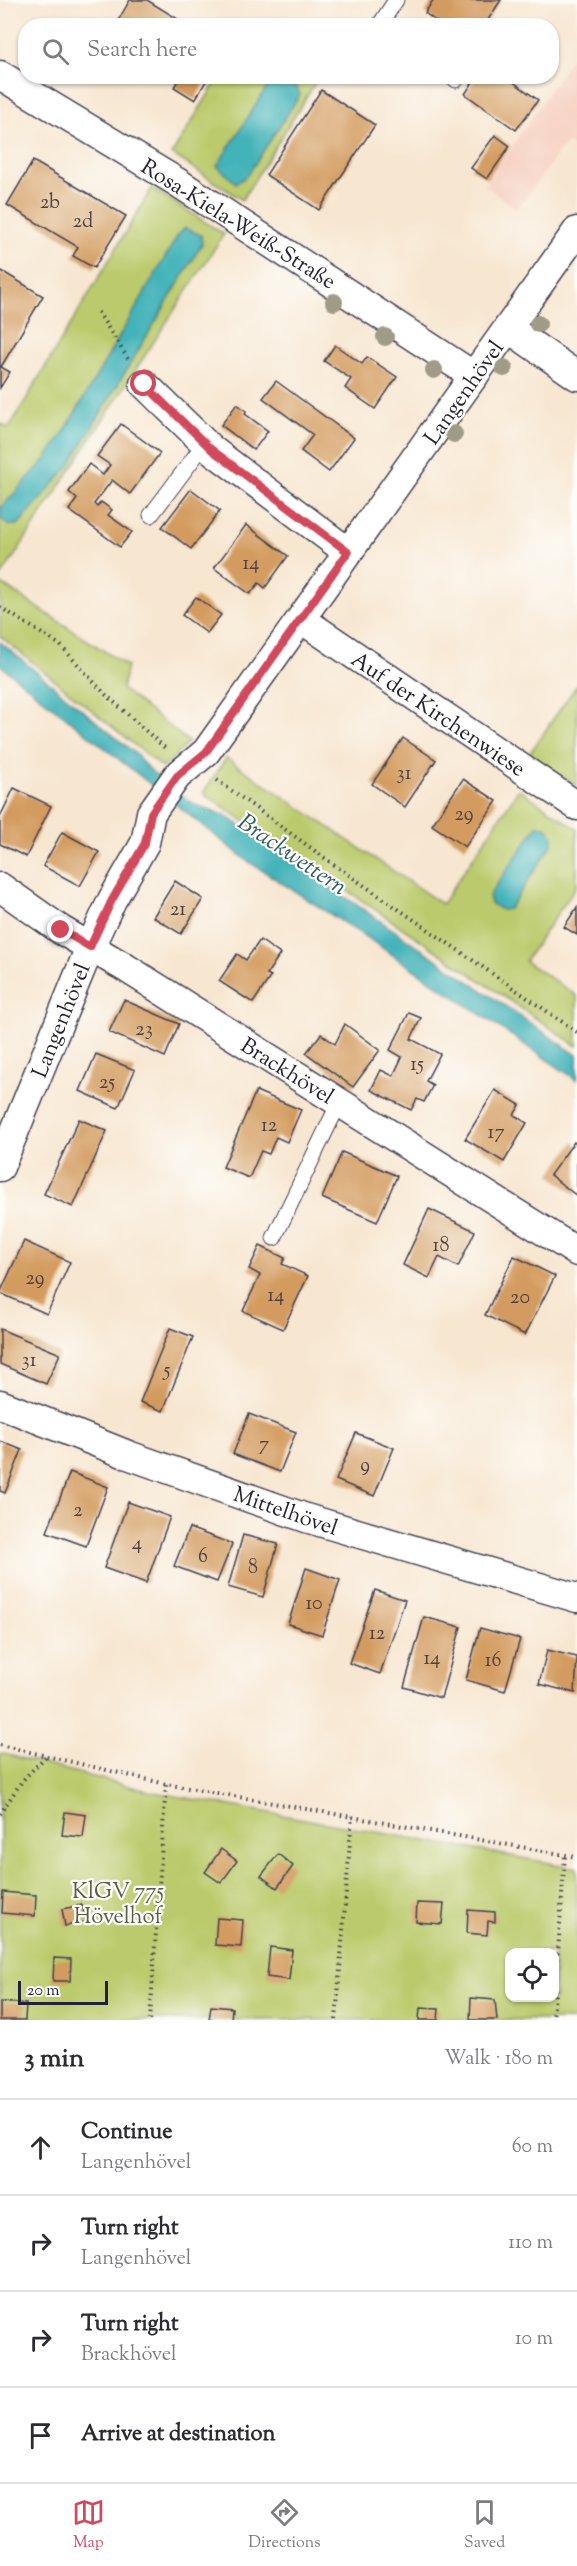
<!DOCTYPE html>
<html lang="en">
<head>
<meta charset="utf-8">
<style>
  body { margin:0; font-family:"Sorts Mill Goudy",serif; background:#f7f7f7; color:#2b2b33 }
  .controls { position:absolute; right:18px; bottom:18px; display:grid; overflow:hidden; border-radius:12px; box-shadow:0 2px 4px #0004 }
  .controls button { width:54px; height:54px; display:grid; place-items:center; padding:0; border:0; border-bottom:2px solid #e1e1e2; background:#fff; color:#2b2b33; font:30px sans-serif }
  .scale { position:absolute; left:18px; bottom:15px; width:90px; box-sizing:border-box; padding-left:6px; border:3px solid #22223b; border-top:0; font-size:16px; line-height:21px; white-space:nowrap; color:#22223b; -webkit-text-stroke:4px #fdfcf7; paint-order:stroke }
  .stop { position:absolute; width:18px; height:18px; margin:-14px; border:4px solid #d1495b; border-radius:50%; background:#fff }
  .stop.end { background:#d1495b; border-color:#fff; box-shadow:0 2px 6px #0008 }
  .list { margin:0; padding:0; list-style:none }
  h2 { display:flex; justify-content:space-between; align-items:center; height:78px; margin:0; padding:0 24px; font-size:26px }
  h2 small { font-size:20px; font-weight:400; color:#7c7c81 }
  .list li { display:grid; grid-template-columns:39px 1fr auto; gap:18px; align-items:center; box-sizing:border-box; height:96px; padding:0 24px; border-top:2px solid #e1e1e2 }
  .list b { display:block; font-size:22px; white-space:nowrap }
  .list p { margin:0; font-size:20px; white-space:nowrap; color:#7c7c81 }
  .list em { font-size:20px; font-style:normal; color:#7c7c81 }
  .icon { flex:none; width:33px; height:33px; fill:none; stroke:currentColor; stroke-width:2; stroke-linecap:round; stroke-linejoin:round }
  .map { position:relative; flex:none; width:577px; height:2020px; overflow:hidden }
  .search { position:absolute; background:#fff; box-shadow:0 2px 4px #0004; left:18px; right:18px; top:18px; height:66px; display:flex; align-items:center; gap:15px; box-sizing:border-box; padding:0 21px; border-radius:24px; color:#7c7c81; font-size:22px }
  .sheet { height:462px; background:#fff }
  nav { display:flex; justify-content:space-around; align-items:center; box-sizing:border-box; height:84px; border-top:2px solid #e1e1e2; background:#fff; font-size:16px; color:#7c7c81 }
  nav a { display:grid; justify-items:center; gap:3px }
  nav .on { color:#d1495b }
  .map>svg:first-child { display:block }
</style>
</head>
<body>
<div class="map">
<svg width="577" height="2020" viewBox="0 0 577 2020">
  <rect width="100%" height="100%" fill="#fdfcf7"/>
  <filter id="ink" filterUnits="userSpaceOnUse"><feTurbulence type="fractalNoise" baseFrequency=".0167" numOctaves="2"/><feDisplacementMap in="SourceGraphic" scale="12" xChannelSelector="R" yChannelSelector="G"/><feConvolveMatrix kernelMatrix="1 2 1 2 8 2 1 2 1" color-interpolation-filters="sRGB"/></filter>
  <filter id="wash" filterUnits="userSpaceOnUse"><feTurbulence type="fractalNoise" baseFrequency=".008" numOctaves="4" result="noise"/><feDisplacementMap in="SourceGraphic" scale="24" xChannelSelector="R" yChannelSelector="G"/><feGaussianBlur stdDeviation="1.35" result="paint"/><feColorMatrix in="noise" values="0 0 0 0 0 0 0 0 0 0 0 0 0 0 0 0 0 1.4 0 .05"/><feComposite in="paint" operator="in"/></filter>
  <g filter="url(#wash)">
    <rect width="100%" height="100%" fill="#f7e6d0"/>
    <path fill="#f6d2c3" d="M577,50V149L567,142L517,209L485,186Z"/>
    <g fill="#bbca6c" stroke="#6e7654" stroke-width="1.5" fill-rule="evenodd">
      <path d="M219,77H319L242,200L172,154Z"/>
      <path d="M152,188L224,234L0,578V423L9,428Z"/>
      <path d="M0,583L127,666L122,689L189,742L163,768L0,636Z"/>
      <path d="M577,685V786L529,754Z"/>
      <path d="M226,758L442,904L519,789L577,829V885L525,961L577,996V1046L203,793Z"/>
      <path d="M0,1753L148,1791L577,1868V2020H0ZM510,1952H554V1998H510Z"/>
    </g>
    <g fill="#43b3b9" stroke="#326a7a" stroke-width="1.5">
      <path d="M274,76L296,86L300,95L247,176L236,183L217,166Z"/>
      <path d="M185,228L201,235L202,244L69,466L18,525H8L1,519V508L45,460L63,434L178,235Z"/>
      <path d="M0,642L137,755C145,769 184,800 199,806C208,810 217,812 226,816L577,1055V1080L369,939L246,860L0,665Z"/>
      <path d="M537,826L546,827L553,835V843L509,909L502,910L491,904L489,896Z"/>
    </g>
    <g id="blocks">
      <g fill="#d39b5e">
        <path d="M130,0H147L189,26H115Z"/>
        <path d="M433,0H501L484,26H443L425,13Z"/>
        <path d="M174,76H209L195,100L174,87L179,79Z"/>
        <path d="M477,76H505L538,100L516,130L465,94Z"/>
        <path d="M321,90L375,125L319,210L266,175Z"/>
        <path d="M495,135L510,146L487,179L471,168Z"/>
        <path d="M33,161L126,216L94,268L73,256L78,247L7,205Z"/>
        <path d="M0,270L43,296L1,367L10,372L0,388Z"/>
        <path d="M335,345L362,364L367,357L397,377L375,409L345,388L351,379L324,361Z"/>
        <path d="M276,381L354,438L329,472L301,451L313,435L263,398Z"/>
        <path d="M237,404L246,411L245,414L268,431L254,450L221,425Z"/>
        <path d="M121,424L160,453L130,494L112,480L94,504L97,507L101,502L112,510L108,515L132,532L120,547L69,510L77,499L69,492L89,464L103,475L110,465L97,456Z"/>
        <path d="M191,489L220,511L191,549L162,527Z"/>
        <path d="M246,525L288,556L265,588L259,583L250,594L214,568Z"/>
        <path d="M196,597L221,615L207,633L182,615Z"/>
        <path d="M403,738L436,760L405,807L372,784Z"/>
        <path d="M463,779L497,801L465,847L432,825Z"/>
        <path d="M14,788L51,806L26,857L0,844V817Z"/>
        <path d="M62,832L99,852L80,886L43,866Z"/>
        <path d="M175,881L203,899L181,934L153,917Z"/>
        <path d="M577,907V935L564,927Z"/>
        <path d="M260,940L280,954L267,974L271,976L253,1003L219,981L237,954L246,960Z"/>
        <path d="M124,1000L179,1024L165,1057L109,1032Z"/>
        <path d="M409,1013L421,1018L411,1039L440,1054L426,1081L433,1085L424,1102L417,1099L411,1110L371,1090L381,1070L393,1076L402,1057L390,1050Z"/>
        <path d="M345,1024L380,1050L353,1087L306,1053L321,1034L335,1044Z"/>
        <path d="M96,1054L135,1070L118,1108L80,1091Z"/>
        <path d="M495,1090L520,1105L514,1115L527,1123L504,1162L465,1139Z"/>
        <path d="M256,1091L301,1110L287,1142L276,1137L269,1154L261,1151L249,1178L223,1167Z"/>
        <path d="M79,1119L107,1131L73,1207L44,1194Z"/>
        <path d="M574,1142L577,1145V1196L550,1175Z"/>
        <path d="M342,1152L397,1176L377,1222L322,1198Z"/>
        <path d="M429,1209L475,1231L458,1267L439,1257L429,1278L403,1265Z"/>
        <path d="M24,1241L70,1262L47,1314L0,1293Z"/>
        <path d="M260,1246L285,1258L282,1264L308,1276L283,1329L243,1311L260,1275L249,1269Z"/>
        <path d="M514,1256L555,1276L525,1335L485,1315Z"/>
        <path d="M170,1328L193,1337L163,1411L140,1402Z"/>
        <path d="M0,1329L60,1354L46,1384L0,1364Z"/>
        <path d="M249,1414L296,1432L280,1472L233,1454Z"/>
        <path d="M356,1433L394,1448L374,1496L336,1480Z"/>
        <path d="M0,1441L22,1450L5,1493L0,1491Z"/>
        <path d="M70,1472L108,1487L86,1546L47,1532Z"/>
        <path d="M128,1502L170,1517L146,1583L104,1568Z"/>
        <path d="M189,1528L232,1544L217,1582L174,1566Z"/>
        <path d="M243,1535L278,1544L263,1597L228,1587Z"/>
        <path d="M306,1568L340,1580L322,1635L288,1624Z"/>
        <path d="M375,1590L405,1600L380,1674L349,1663Z"/>
        <path d="M424,1617L461,1627L441,1698L404,1687Z"/>
        <path d="M480,1628L520,1639L505,1691L466,1680Z"/>
        <path d="M547,1650L577,1657L575,1693L539,1684Z"/>
        <path d="M65,1812L86,1815L83,1837L62,1835Z"/>
        <path d="M221,1849L237,1861L221,1883L205,1872Z"/>
        <path d="M278,1854L293,1866L277,1888L261,1876Z"/>
        <path d="M3,1892L36,1895L35,1916L2,1913Z"/>
        <path d="M417,1903L444,1904L442,1924L416,1922Z"/>
        <path d="M82,1905L86,1922L65,1926L62,1909Z"/>
        <path d="M468,1910L495,1912V1922L488,1921L487,1935L467,1933Z"/>
        <path d="M217,1918L243,1920L241,1947L215,1945Z"/>
        <path d="M270,1947L292,1950L289,1980L267,1977Z"/>
        <path d="M54,1958L71,1959L70,1981H53Z"/>
        <path d="M471,1998L495,2000L497,2020H470Z"/>
        <path d="M0,2002L26,2004L25,2020H0Z"/>
        <path d="M211,2006L232,2008L231,2020H209Z"/>
        <path d="M420,2008L439,2009L438,2020H419Z"/>
      </g>
    </g>
  </g>
  <g filter="url(#ink)">
    <use href="#blocks" fill-opacity="0" stroke="#423f51" stroke-width="1.5"/>
    <g fill="none" stroke-linecap="round" stroke-linejoin="round">
      <g stroke="#423f51" stroke-width="17">
        <g id="lane">
          <path d="M379,26L396,0"/>
          <path d="M452,76L456,80"/>
          <path d="M151,515L205,443"/>
          <path d="M274,1238L339,1103"/>
        </g>
      </g>
      <g stroke="#423f51" stroke-width="31">
        <g id="street">
          <path d="M0,75L177,182L474,376"/>
          <path d="M508,328L577,376"/>
          <path d="M144,384L212,450L348,552"/>
          <path d="M301,619L577,806"/>
          <path d="M0,887L61,930L126,968L577,1252"/>
          <path d="M0,1167L90,947L112,900L145,843L151,813L177,776L206,752L577,231"/>
          <path d="M0,1404L128,1455L306,1518L577,1598"/>
        </g>
      </g>
      <g stroke="#423f51" stroke-width="4" stroke-dasharray="1.5 4.5" stroke-linecap="butt">
        <path d="M98,312L130,362"/>
        <path d="M0,607L60,645L105,694L165,748"/>
        <path d="M217,780L333,864L577,1032"/>
        <path d="M0,1745L166,1784L577,1857"/>
        <path d="M0,1814L22,1781L46,1756"/>
        <path d="M150,2020L166,1784"/>
        <path d="M336,2020L352,1816"/>
        <path d="M553,2020L565,1855"/>
      </g>
      <use href="#lane" stroke="#fff" stroke-width="15"/>
      <use href="#street" stroke="#fff" stroke-width="28"/>
    </g>
    <g fill="#a09b87">
      <circle cx="334" cy="302" r="9"/>
      <circle cx="538" cy="324" r="9"/>
      <circle cx="385" cy="337" r="9"/>
      <circle cx="504" cy="368" r="9"/>
      <circle cx="434" cy="370" r="9"/>
      <circle cx="454" cy="434" r="9"/>
    </g>
  </g>
  <g fill="none" stroke-linecap="round" stroke-linejoin="round" filter="url(#ink)">
    <path stroke="#d1495b" stroke-width="8" d="M61,930L90,947L112,900L145,843L151,813L177,776L206,752L348,552L212,450L144,384"/>
  </g>
  <g text-anchor="middle" stroke-width="4.5" stroke-linejoin="round" paint-order="stroke">
    <g font-size="20" fill="#4e4044">
      <text x="50" y="208">2b</text>
      <text x="83" y="227">2d</text>
      <text x="251" y="569">14</text>
      <text x="404" y="779">31</text>
      <text x="464" y="820">29</text>
      <text x="178" y="915">21</text>
      <text x="144" y="1035">23</text>
      <text x="417" y="1070">15</text>
      <text x="107" y="1088">25</text>
      <text x="269" y="1131">12</text>
      <text x="496" y="1138">17</text>
      <text x="441" y="1251">18</text>
      <text x="35" y="1284">29</text>
      <text x="276" y="1301">14</text>
      <text x="520" y="1303">20</text>
      <text x="29" y="1366">31</text>
      <text x="167" y="1376">5</text>
      <text x="264" y="1450">7</text>
      <text x="365" y="1471">9</text>
      <text x="78" y="1516">2</text>
      <text x="137" y="1549">4</text>
      <text x="203" y="1562">6</text>
      <text x="253" y="1573">8</text>
      <text x="314" y="1609">10</text>
      <text x="377" y="1639">12</text>
      <text x="432" y="1664">14</text>
      <text x="493" y="1666">16</text>
    </g>
    <g font-size="22" fill="#22223b" stroke="#fdfcf7">
      <text transform="translate(239 223) rotate(32)" y="8">Rosa-Kiela-Weiß-Straße</text>
      <text transform="translate(463 392) rotate(-55)" y="8">Langenhövel</text>
      <text transform="translate(439 713) rotate(34)" y="8">Auf der Kirchenwiese</text>
      <text transform="translate(60 1020) rotate(-68)" y="8">Langenhövel</text>
      <text transform="translate(288 1070) rotate(32)" y="8">Brackhövel</text>
      <text transform="translate(286 1510) rotate(19)" y="8">Mittelhövel</text>
    </g>
    <g font-size="22" fill="#585d4c" stroke="#fdfcf7">
      <text x="118" y="1898">KlGV 775<tspan x="118" dy="25">Hövelhof</tspan></text>
    </g>
    <g font-size="24" font-style="italic" fill="#2f5c6d" stroke="#fdfcf7">
      <text transform="translate(293 854) rotate(34)" y="8">Brackwettern</text>
    </g>
  </g>
</svg>
<div class="controls">
<button><svg class="icon" aria-label="locate" viewBox="0 0 24 24"><circle cx="12" cy="12" r="6"/><path d="M12 2v4M12 18v4M2 12h4M18 12h4"/></svg></button>
</div>
<div class="scale">20 m</div>
<div class="stop" style="left:144px;top:384px"></div>
<div class="stop end" style="left:61px;top:930px"></div>
<div class="search"><svg class="icon" aria-label="search" viewBox="0 0 24 24"><circle cx="10" cy="10" r="6"/><path d="M15 15l6 6"/></svg>Search here</div>
</div>
<section class="sheet">
<h2>3 min<small>Walk · 180 m</small></h2>
<ul class="list">
<li><svg class="icon" aria-label="ahead" viewBox="0 0 24 24"><path d="M12 20V5M6 11l6-6 6 6"/></svg><div><b>Continue</b><p>Langenhövel</p></div><em>60 m</em></li>
<li><svg class="icon" aria-label="right" viewBox="0 0 24 24"><path d="M7 20v-9h11M14 6l5 5-5 5"/></svg><div><b>Turn right</b><p>Langenhövel</p></div><em>110 m</em></li>
<li><svg class="icon" aria-label="right" viewBox="0 0 24 24"><path d="M7 20v-9h11M14 6l5 5-5 5"/></svg><div><b>Turn right</b><p>Brackhövel</p></div><em>10 m</em></li>
<li><svg class="icon" aria-label="arrive" viewBox="0 0 24 24"><path d="M6 21V4h12l-3 4 3 4H6"/></svg><div><b>Arrive at destination</b></div></li>
</ul>
</section>
<nav>
<a class="on"><svg class="icon" aria-label="map" viewBox="0 0 24 24"><path d="M3 6l6-2 6 2 6-2v14l-6 2-6-2-6 2zM9 4v14M15 6v14"/></svg>Map</a>
<a><svg class="icon" aria-label="directions" viewBox="0 0 24 24"><path d="M12 3l9 9-9 9-9-9zM9 14v-3h6M13 9l2 2-2 2"/></svg>Directions</a>
<a><svg class="icon" aria-label="saved" viewBox="0 0 24 24"><path d="M7 4h10v16l-5-4-5 4z"/></svg>Saved</a>
</nav>
</body>
</html>
